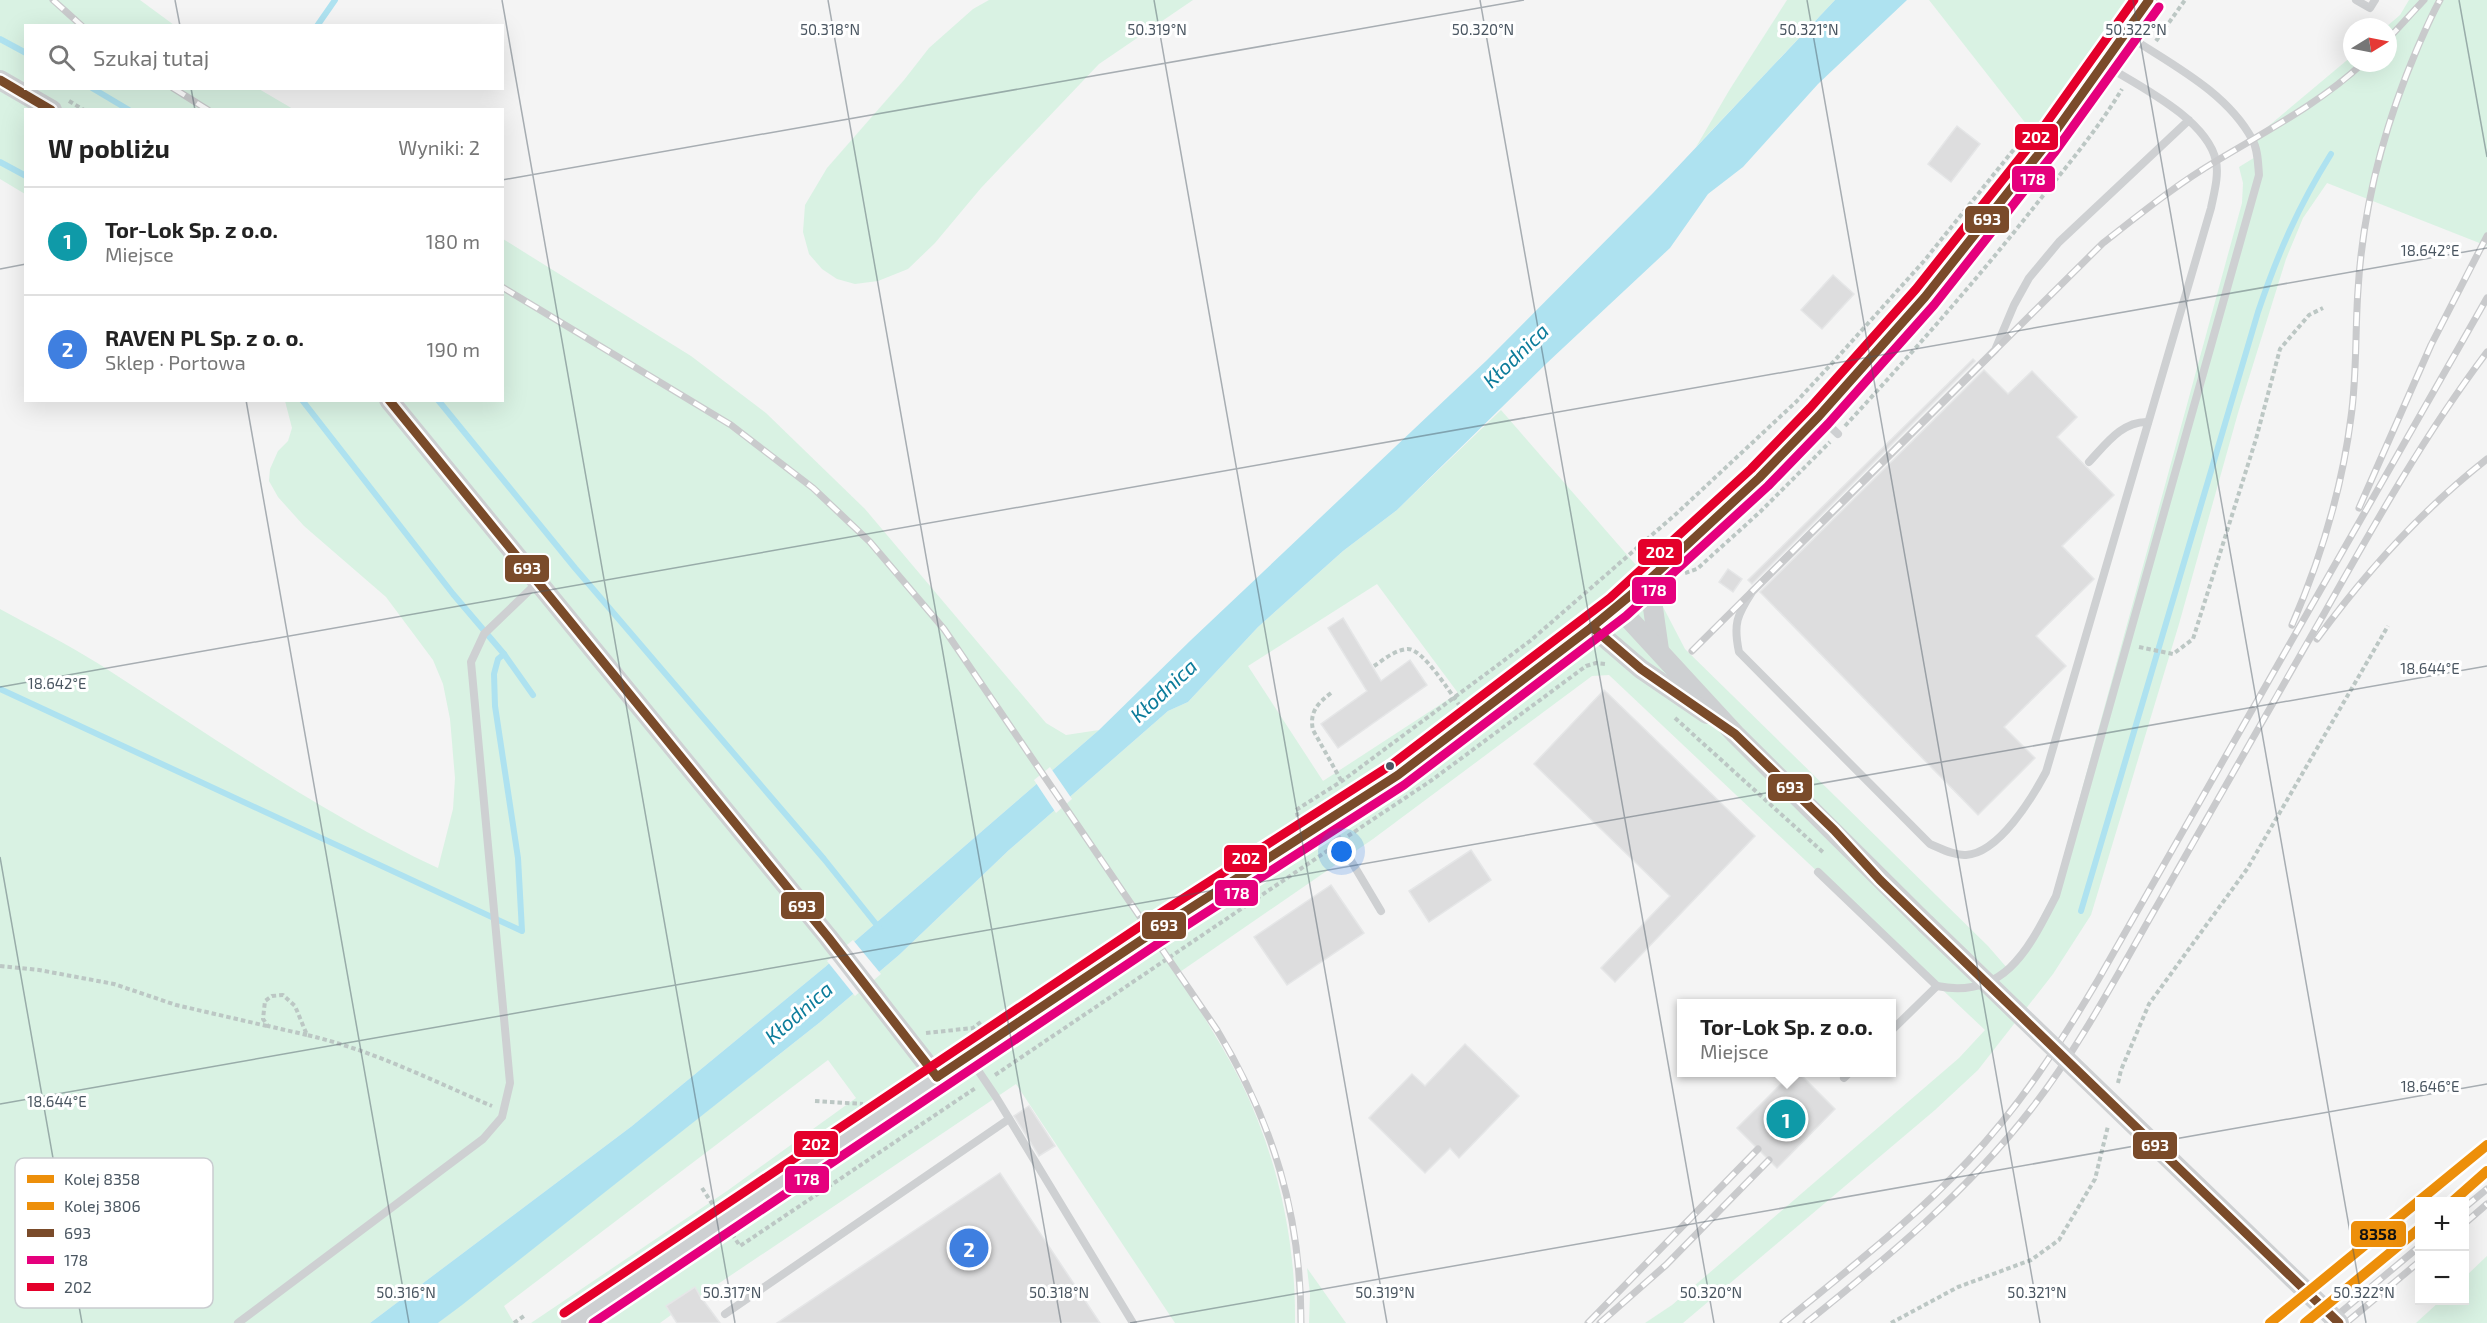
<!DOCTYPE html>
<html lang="pl">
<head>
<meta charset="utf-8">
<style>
  body { margin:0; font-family:"Exo 2",sans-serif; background:#f6f6f6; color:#222 }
  .controls { position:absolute; right:18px; bottom:18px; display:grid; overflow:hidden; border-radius:0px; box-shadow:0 6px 24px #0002 }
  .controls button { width:54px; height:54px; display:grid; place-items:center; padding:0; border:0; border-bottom:2px solid #e0e0e0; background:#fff; color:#222; font:30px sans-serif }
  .compass { position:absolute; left:2343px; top:18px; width:54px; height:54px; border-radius:50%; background:#fff; box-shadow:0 6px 24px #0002; rotate:80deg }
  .you { position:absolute; left:1342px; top:852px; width:21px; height:21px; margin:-15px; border:4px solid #fff; border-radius:50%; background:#1a73e8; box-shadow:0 0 0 9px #1a73e833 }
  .badge { display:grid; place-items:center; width:39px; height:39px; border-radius:50%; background:#1a73e8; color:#fff; font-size:20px; font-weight:700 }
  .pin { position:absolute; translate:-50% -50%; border:3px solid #fff; box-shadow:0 2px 6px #0006 }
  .popup { position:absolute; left:1677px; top:999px; width:219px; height:78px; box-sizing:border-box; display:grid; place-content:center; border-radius:0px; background:#fff; filter:drop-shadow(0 2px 4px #0005); font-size:20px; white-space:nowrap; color:#767676 }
  .popup b { font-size:22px; color:#222 }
  .popup::after { content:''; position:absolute; left:50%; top:100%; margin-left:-12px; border:12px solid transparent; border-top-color:#fff }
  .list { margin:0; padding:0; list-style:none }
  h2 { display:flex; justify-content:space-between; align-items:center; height:78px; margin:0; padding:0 24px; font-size:26px }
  h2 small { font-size:20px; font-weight:400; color:#767676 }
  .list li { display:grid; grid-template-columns:39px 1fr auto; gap:18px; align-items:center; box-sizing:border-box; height:108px; padding:0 24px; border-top:2px solid #e0e0e0 }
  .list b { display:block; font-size:22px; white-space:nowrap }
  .list p { margin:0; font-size:20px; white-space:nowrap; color:#767676 }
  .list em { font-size:20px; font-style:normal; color:#767676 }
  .icon { flex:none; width:33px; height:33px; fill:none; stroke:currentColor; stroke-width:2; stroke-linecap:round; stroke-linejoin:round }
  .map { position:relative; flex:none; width:2487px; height:1323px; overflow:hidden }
  .search { position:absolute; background:#fff; box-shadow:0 6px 24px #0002; left:24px; top:24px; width:480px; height:66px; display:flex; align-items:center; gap:15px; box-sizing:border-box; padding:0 21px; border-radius:0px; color:#767676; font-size:22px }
  .panel { position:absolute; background:#fff; box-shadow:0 6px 24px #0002; left:24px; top:108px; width:480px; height:294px; border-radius:0px }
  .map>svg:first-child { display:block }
</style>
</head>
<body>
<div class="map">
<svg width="2487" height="1323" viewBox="0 0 2487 1323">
  <rect width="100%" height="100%" fill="#f4f4f4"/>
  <g fill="#d9f2e3" fill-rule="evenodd">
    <path d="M0,0H140L174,25L26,26V88L259,89L293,109L26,110L25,194L0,179Z"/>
    <path d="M989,0H1193L1099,64L981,188L935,243L908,269L878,281L855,284L837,279L822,269L809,254L803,232L805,205L827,168L904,80L929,48L973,9Z"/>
    <path d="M1787,0H1835L1696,147L1730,89Z"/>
    <path d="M1929,0H2129L2034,134Z"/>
    <path d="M2409,0H2487V246L2327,183L2303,218L2286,259L2238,413L2179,624L2091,915L2053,974L1978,1070L1935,1110L1683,1323H1645L1672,1305L1959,1058L1985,1030L1609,675L1592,676L1373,839L1177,974C1199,1009 1221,1043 1240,1080C1277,1155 1296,1239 1295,1323H1175L1016,1084L700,1296L695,1287L666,1306L671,1315L660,1323H531L727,1191L856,1098L828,1060L504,1306L514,1323H438L819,1023L899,955L1009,850L1168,711L1188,702L1258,627L1343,551L1397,510L1501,410L1649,580L1685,649L1988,946L2008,969L2024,949L2054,892L2242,203L2243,183L2239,167L2257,156L2253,139L2352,56V63H2388V27H2386L2400,15ZM1377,584L1458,693L1323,781L1248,666Z"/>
    <path d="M503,239L691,356L766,413L865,509L1046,723L1066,735L1099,730L825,967L632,1126L370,1323H0V609C33,627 67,644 99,664C210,735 319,812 438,868L453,809L455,778L450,719L443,684L433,660L386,597L304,526L278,497L269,481L270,469L278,451L288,441L292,428L285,401L502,400Z"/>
    <path d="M2487,1256V1323H2416L2440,1301L2464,1300L2465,1277Z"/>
    <path d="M1307,1268L1346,1323H1309L1310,1294Z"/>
  </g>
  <path fill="#aee2f0" d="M1835,0H1907L1818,84L1743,167L1708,194L1670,248L1548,362L1397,510L1343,551L1258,627L1188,702L1168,711L1009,850L899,955L819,1023L462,1305L438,1323H370L632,1126L825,967L1099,730L1191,640L1487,360L1653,193Z"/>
  <g fill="#f4f4f4">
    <path d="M1050,767L1072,799L1056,813L1034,780Z"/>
    <path d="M853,940L881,974L855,996L827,961Z"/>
  </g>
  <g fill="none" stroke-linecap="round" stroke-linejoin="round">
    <g stroke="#aee2f0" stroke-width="6">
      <path d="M317,26L335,0"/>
      <path d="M0,39L26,53"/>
      <path d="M92,88L129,110"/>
      <path d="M0,162L26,176"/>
      <path d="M302,400L453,594L504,654"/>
      <path d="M438,400L575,568L824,859L880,929"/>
      <path d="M0,689L522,931L518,858L495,706L494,674L498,659L504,654L533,695"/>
      <path d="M2081,911L2258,312C2278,253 2298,207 2331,154"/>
    </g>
  </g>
  <g fill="#ddddde" stroke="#e5e6e7" stroke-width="1.5">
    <path d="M1957,126L1980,144L1951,182L1928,164Z"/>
    <path d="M1833,275L1854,294L1822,329L1801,310Z"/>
    <path d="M1973,359L1975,361L1752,584L1748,580Z"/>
    <path d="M1984,370L2008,394L2032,371L2077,417L2057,437L2114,495L2062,546L2094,579L2036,636L2066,666L2004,727L2035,758L1978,815L1760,592Z"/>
    <path d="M1728,569L1742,579L1733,592L1719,582Z"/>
    <path d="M1343,618L1381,681L1410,660L1427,685L1338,748L1321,724L1367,691L1328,628Z"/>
    <path d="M1604,690L1755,836L1615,982L1601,968L1670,896L1534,764Z"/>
    <path d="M1471,850L1491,880L1429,922L1409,891Z"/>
    <path d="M1331,885L1364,933L1287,985L1254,937Z"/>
    <path d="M1465,1044L1519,1096L1459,1158L1450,1148L1425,1173L1369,1118L1412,1074L1425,1086Z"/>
    <path d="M1793,1072H1798L1835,1109L1777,1168L1737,1128Z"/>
    <path d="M1029,1106L1055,1146L1039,1156L1014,1116Z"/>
    <path d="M1000,1173L1100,1323H777Z"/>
    <path d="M695,1287L700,1296L720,1323H677L666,1306Z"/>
  </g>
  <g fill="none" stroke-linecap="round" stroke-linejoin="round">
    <g stroke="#bcc7c4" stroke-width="4" stroke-dasharray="4.5 3" stroke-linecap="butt">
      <path d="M2156,41L2185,0"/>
      <path d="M69,101L84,110"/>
      <path d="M1845,426C1912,353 1977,280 2038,202C2067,166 2098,129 2122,89"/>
      <path d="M1685,573L1697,569L1760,512L1830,442"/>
      <path d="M2139,647L2173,654L2193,639L2256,439L2280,349L2309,315L2323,308"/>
      <path d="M1374,666C1383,660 1395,650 1407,649C1423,648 1450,693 1460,706"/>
      <path d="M1331,693C1318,703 1309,712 1313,730L1342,782"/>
      <path d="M1675,718L1825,854"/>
      <path d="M1298,817L1296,810L1342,781L1530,641L1676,514L1797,401L1836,359L1924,261L2015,148"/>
      <path d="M1348,836L1432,780L1586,666L1596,663L1606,664"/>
      <path d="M0,966L39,970L114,984L176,1005L267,1026"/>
      <path d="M926,1033L973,1028L982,1021"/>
      <path d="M307,1035L268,1026L263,1019L265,1001L272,996L283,995L295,1006L307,1035C372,1050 431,1080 492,1106"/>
      <path d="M995,1075L1330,849"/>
      <path d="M2118,1083L2121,1070L2149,1004L2247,869L2388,626"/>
      <path d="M815,1101L863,1104"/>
      <path d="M702,1188L713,1205"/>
      <path d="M732,1234L740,1246L977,1087"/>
      <path d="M514,1323L524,1316"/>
      <path d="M1891,1323L1958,1287L2031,1260L2059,1240L2095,1179L2108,1126"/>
    </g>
    <g stroke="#ced0d2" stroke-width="8">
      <path d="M2356,0L2370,8L2375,0"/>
      <path d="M2105,65C2139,86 2207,119 2216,161C2219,176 2214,193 2211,208L2046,772C2032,798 1999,853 1966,855C1954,856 1940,848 1930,844L1739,652C1733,624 1737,615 1752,592L1995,350L2014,305L2029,278L2059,242L2189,120"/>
      <path d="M1820,417L1838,434"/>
      <path d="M2089,462C2106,444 2122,421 2148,422"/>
      <path d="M1328,822L1381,911"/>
      <path d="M1818,872L1937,986C2006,1000 2030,946 2056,896L2259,175C2258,163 2258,149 2252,139C2226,91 2170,64 2127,35"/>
      <path d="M1891,1031L1937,986"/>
      <path d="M969,1057L996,1097L1133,1323"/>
      <path d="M1844,1078L1850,1072"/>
      <path d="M725,1314L1009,1119"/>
      <path d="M238,1323L483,1139L502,1117L510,1083L471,662L484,634L537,583"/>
    </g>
    <g stroke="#ced0d2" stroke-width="20">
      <path d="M0,80L52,110"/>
      <path d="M389,400L828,937L937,1077"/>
      <path d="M1649,580L1659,650"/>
      <path d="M1618,607L1735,734L1926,924"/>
      <path d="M1592,627L1641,669L1707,714"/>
      <path d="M571,1323L1152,933L1398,775L1618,607L1759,478L1819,416L1925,297L2045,146L2149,0"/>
    </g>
    <g stroke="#c9cacc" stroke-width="7">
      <g id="rail">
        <path d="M53,0L82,26"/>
        <path d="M2388,39L2424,0"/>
        <path d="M173,88L208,110"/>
        <path d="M502,287L731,425L813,488L870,542L944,629L1217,1030C1273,1123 1301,1214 1301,1323"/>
        <path d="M2359,508L2431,345L2487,236"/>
        <path d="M2292,625C2321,558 2342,489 2351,417C2357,375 2355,332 2358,290C2363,206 2384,126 2417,49C2424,33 2431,16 2440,0"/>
        <path d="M2317,639C2366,572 2422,510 2487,459"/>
        <path d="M1692,651L2103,243C2140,214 2177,184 2218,160C2268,130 2320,103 2363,63"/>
        <path d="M2464,1208L2487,1189"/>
        <path d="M2464,1224L2487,1204"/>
        <path d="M1588,1323L1758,1149"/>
        <path d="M1600,1323L1666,1265L1769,1160"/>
        <path d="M1783,1323C1846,1271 1912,1221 1968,1161C2020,1106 2060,1044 2098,980L2487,298"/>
        <path d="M1806,1323C1888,1257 1967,1192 2032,1108C2081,1045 2118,973 2158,904C2214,807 2269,709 2325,612C2375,523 2425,434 2487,352"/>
        <path d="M2328,1323L2420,1246"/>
        <path d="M2346,1323L2420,1261"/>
      </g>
    </g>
    <use href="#rail" stroke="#fff" stroke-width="4.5" stroke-dasharray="14" stroke-linecap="butt"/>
    <path stroke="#ced0d2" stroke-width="20" d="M1926,924L2339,1323"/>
    <g stroke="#fff" stroke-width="14">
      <g id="bus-1">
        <path d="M0,80L51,110"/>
        <path d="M389,400L828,937L937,1077"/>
        <path d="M1592,627L1641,669L1735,734L1834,830L1880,880L2339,1323"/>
        <path d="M937,1077L1152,933L1398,775L1592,627L1649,580L1759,478L1819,416L1925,297L2045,146L2149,0"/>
      </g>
    </g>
    <g stroke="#fff" stroke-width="14">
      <path id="bus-2" d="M593,1323L1159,943L1404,785L1626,616L1768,486L1828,424L1934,305L2054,153L2159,7"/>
    </g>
    <g stroke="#fff" stroke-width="14">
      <path id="bus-3" d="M564,1313L1145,923L1391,765L1610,598L1751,469L1810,408L1916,289L2035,139L2134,0"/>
    </g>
    <use href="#bus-1" stroke="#7a4b2a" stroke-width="9"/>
    <use href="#bus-2" stroke="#e5007d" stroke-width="9"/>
    <use href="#bus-3" stroke="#e4002b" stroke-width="9"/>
    <g stroke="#fff" stroke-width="15">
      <path id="rail-1" d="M2270,1323L2487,1145"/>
    </g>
    <g stroke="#fff" stroke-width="15">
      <g id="rail-2">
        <path d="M2452,1202L2487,1171"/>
        <path d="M2305,1323L2420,1228"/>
      </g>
    </g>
    <use href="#rail-1" stroke="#ed8f0a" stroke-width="10"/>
    <use href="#rail-2" stroke="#ed8f0a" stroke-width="10"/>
  </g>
  <path fill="none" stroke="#4a5661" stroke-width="1.5" stroke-opacity="0.45" d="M175,0L180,26M502,0L735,1323M828,0L1061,1323M1154,0L1387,1323M1480,0L1714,1323M1807,0L2040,1323M2133,0L2366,1323M2459,0L2487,157M191,88L195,110M502,180L1524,0M0,269L26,264M246,400L409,1323M0,687L2487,248M0,857L82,1323M0,1104L2487,666M1130,1323L2487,1084"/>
  <circle fill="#4a5661" stroke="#fff" stroke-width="2" cx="1390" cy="766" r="5"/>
  <g text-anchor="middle" stroke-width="6" stroke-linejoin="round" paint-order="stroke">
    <g font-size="21" font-style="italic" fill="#0c7c9b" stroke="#fff">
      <text transform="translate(1516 356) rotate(-44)" y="7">Kłodnica</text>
      <text transform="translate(1164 691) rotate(-43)" y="7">Kłodnica</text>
      <text transform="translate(799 1013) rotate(-41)" y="7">Kłodnica</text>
    </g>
  </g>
  <rect x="15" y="1158" width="198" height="150" rx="9" fill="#fff" stroke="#c9ccd0" stroke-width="1.5"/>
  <rect x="27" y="1175" width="27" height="8" fill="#ed8f0a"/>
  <rect x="27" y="1202" width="27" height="8" fill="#ed8f0a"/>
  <rect x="27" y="1229" width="27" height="8" fill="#7a4b2a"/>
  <rect x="27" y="1256" width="27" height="8" fill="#e5007d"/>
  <rect x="27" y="1283" width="27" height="8" fill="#e4002b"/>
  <g font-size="16" fill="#4a5661">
    <text x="64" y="1185">Kolej 8358</text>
    <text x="64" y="1212">Kolej 3806</text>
    <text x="64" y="1239">693</text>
    <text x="64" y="1266">178</text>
    <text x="64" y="1293">202</text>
  </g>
  <g font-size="15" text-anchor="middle" fill="#4a5661" stroke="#fff" stroke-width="6" stroke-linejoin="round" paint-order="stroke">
    <text x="830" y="35">50.318°N</text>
    <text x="1157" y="35">50.319°N</text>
    <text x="1483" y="35">50.320°N</text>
    <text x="1809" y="35">50.321°N</text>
    <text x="2136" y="35">50.322°N</text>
    <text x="2430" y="256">18.642°E</text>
    <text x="2430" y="674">18.644°E</text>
    <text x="57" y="689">18.642°E</text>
    <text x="2430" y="1092">18.646°E</text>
    <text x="57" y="1107">18.644°E</text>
    <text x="406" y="1298">50.316°N</text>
    <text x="732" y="1298">50.317°N</text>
    <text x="1059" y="1298">50.318°N</text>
    <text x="1385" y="1298">50.319°N</text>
    <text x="1711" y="1298">50.320°N</text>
    <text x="2037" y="1298">50.321°N</text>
    <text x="2364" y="1298">50.322°N</text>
  </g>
  <g stroke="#fff" stroke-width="2">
    <rect x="2014" y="123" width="45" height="28" rx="6" fill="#e4002b"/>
    <rect x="2011" y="165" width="45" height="28" rx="6" fill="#e5007d"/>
    <rect x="1964" y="205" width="46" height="29" rx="6" fill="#7a4b2a"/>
    <rect x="1637" y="538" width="46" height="28" rx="6" fill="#e4002b"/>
    <rect x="504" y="554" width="46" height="29" rx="6" fill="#7a4b2a"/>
    <rect x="1631" y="576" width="46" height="29" rx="6" fill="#e5007d"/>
    <rect x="1767" y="773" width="46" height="29" rx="6" fill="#7a4b2a"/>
    <rect x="1223" y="844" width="45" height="29" rx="6" fill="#e4002b"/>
    <rect x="1214" y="879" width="45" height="28" rx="6" fill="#e5007d"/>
    <rect x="780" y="891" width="45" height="29" rx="6" fill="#7a4b2a"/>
    <rect x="1141" y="911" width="46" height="29" rx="6" fill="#7a4b2a"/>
    <rect x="793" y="1130" width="46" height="28" rx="6" fill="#e4002b"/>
    <rect x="2132" y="1131" width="46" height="29" rx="6" fill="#7a4b2a"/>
    <rect x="784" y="1165" width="46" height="29" rx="6" fill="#e5007d"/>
    <rect x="2350" y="1220" width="57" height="28" rx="6" fill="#ed8f0a"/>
  </g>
  <g font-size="16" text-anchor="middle" font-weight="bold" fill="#fff">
    <text x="2036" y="143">202</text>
    <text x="2033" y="185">178</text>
    <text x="1987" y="225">693</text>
    <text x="1660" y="558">202</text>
    <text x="527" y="574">693</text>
    <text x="1654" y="596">178</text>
    <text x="1790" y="793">693</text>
    <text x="1246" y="864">202</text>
    <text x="1237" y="899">178</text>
    <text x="802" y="912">693</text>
    <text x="1164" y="931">693</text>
    <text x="816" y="1150">202</text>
    <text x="2155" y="1151">693</text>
    <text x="807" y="1185">178</text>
  </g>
  <g font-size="16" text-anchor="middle" font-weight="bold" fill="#111">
    <text x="2378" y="1240">8358</text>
  </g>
</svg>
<div class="controls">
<button>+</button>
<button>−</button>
</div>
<svg class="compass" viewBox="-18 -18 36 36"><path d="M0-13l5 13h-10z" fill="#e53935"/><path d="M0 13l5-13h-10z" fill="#767676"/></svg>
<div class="you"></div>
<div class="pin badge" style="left:1786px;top:1119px;background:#0f9aa8">1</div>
<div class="popup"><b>Tor-Lok Sp. z o.o.</b>Miejsce</div>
<div class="pin badge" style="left:969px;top:1248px;background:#3f7fe0">2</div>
<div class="search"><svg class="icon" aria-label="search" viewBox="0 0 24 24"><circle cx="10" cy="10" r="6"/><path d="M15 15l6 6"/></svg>Szukaj tutaj</div>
<section class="panel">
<h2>W pobliżu<small>Wyniki: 2</small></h2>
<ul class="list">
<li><span class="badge" style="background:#0f9aa8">1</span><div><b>Tor-Lok Sp. z o.o.</b><p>Miejsce</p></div><em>180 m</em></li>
<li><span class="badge" style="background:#3f7fe0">2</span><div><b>RAVEN PL Sp. z o. o.</b><p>Sklep · Portowa</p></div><em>190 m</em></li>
</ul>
</section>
</div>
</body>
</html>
